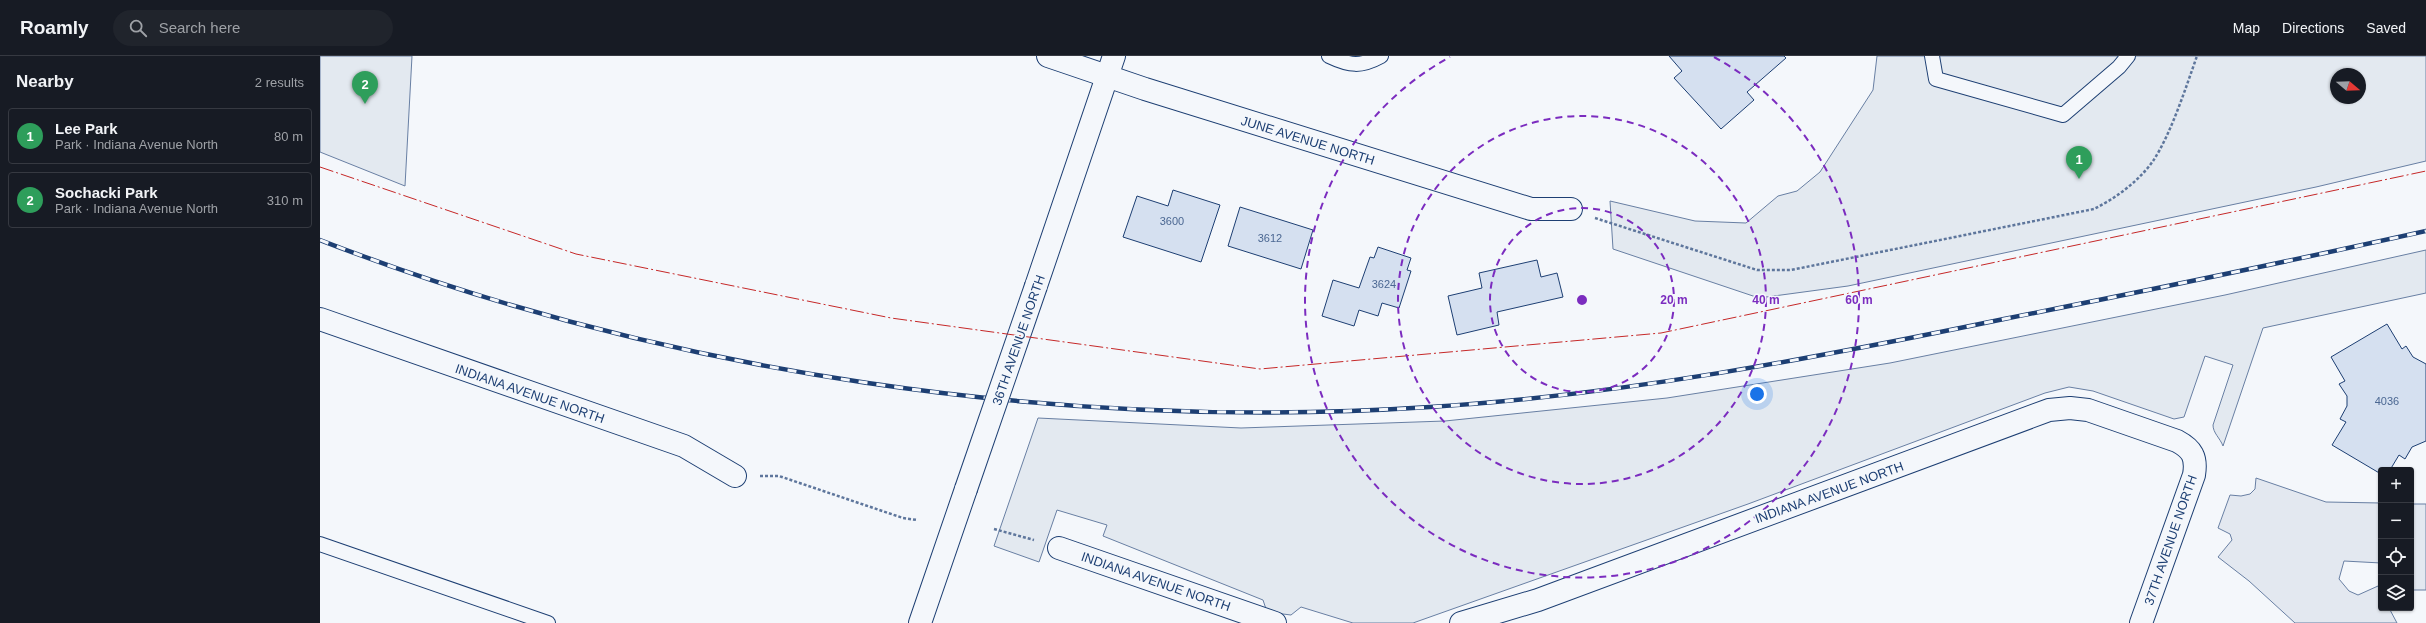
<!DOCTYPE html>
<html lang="en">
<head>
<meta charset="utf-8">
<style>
  body { margin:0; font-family:Helvetica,sans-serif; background:#20242c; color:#f1f3f6 }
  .controls { position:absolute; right:12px; bottom:12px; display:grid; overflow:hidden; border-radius:4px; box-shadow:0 1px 3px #0004 }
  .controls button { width:36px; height:36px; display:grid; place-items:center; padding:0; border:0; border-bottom:1px solid #363941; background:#171b24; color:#f1f3f6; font:20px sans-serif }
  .compass { position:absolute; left:2010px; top:12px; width:36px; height:36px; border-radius:50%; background:#171b24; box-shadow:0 1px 3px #0004; rotate:109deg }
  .you { position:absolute; left:1437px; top:338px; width:14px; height:14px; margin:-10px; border:3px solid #fff; border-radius:50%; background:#1a73e8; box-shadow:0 0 0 6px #1a73e833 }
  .badge { display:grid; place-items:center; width:26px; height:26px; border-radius:50%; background:#ea580c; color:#fff; font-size:13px; font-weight:700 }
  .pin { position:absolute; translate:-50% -33px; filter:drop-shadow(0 1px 2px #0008) }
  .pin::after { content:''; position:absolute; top:21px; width:14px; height:12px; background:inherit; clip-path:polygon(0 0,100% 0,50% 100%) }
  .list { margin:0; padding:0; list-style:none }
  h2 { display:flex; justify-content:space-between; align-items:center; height:52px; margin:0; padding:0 16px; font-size:17px }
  h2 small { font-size:13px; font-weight:400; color:#9ea1a6 }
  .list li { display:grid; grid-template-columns:26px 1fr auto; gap:12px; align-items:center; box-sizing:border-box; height:56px; margin:0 8px 8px; padding:0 8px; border:1px solid #363941; border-radius:4px }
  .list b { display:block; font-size:15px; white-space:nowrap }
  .list p { margin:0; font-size:13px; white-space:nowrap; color:#9ea1a6 }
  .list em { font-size:13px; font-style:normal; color:#9ea1a6 }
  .icon { flex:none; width:22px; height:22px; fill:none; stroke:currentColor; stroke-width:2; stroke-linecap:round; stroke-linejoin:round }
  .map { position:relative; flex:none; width:2106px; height:567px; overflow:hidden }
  header { display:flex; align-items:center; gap:24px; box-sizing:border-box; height:56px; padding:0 20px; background:#171b24; border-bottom:1px solid #363941 }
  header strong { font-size:19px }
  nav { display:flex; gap:22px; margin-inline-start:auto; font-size:14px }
  .search { width:280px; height:36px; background:#20242c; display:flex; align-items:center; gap:10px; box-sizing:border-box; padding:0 14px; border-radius:22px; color:#9ea1a6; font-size:15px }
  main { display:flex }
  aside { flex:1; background:#171b24 }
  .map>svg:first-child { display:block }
</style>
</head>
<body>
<header>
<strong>Roamly</strong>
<div class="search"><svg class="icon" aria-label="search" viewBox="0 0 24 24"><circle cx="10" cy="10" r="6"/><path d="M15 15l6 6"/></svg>Search here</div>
<nav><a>Map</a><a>Directions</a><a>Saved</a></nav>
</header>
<main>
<aside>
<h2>Nearby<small>2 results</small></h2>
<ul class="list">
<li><span class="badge" style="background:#2e9e5b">1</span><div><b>Lee Park</b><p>Park · Indiana Avenue North</p></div><em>80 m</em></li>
<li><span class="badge" style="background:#2e9e5b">2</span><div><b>Sochacki Park</b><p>Park · Indiana Avenue North</p></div><em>310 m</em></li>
</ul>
</aside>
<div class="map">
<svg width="2106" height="567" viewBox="0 0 2106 567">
  <rect width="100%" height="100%" fill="#f4f7fb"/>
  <g fill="#e3e9f0" stroke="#687fa3" fill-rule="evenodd">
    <path d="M0,0H92L85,130L0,96Z"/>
    <path d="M1557,0H2106V105L1996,131L1528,230L1439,242L1293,193L1290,145L1375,165L1426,167L1458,140L1477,135L1500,116L1553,34ZM2016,18H2040V42H2016Z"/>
    <path d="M2106,194V237L1943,272L1903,390C1900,382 1893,377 1893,369L1913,309L1885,300L1864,361L1854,363L1773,335L1749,331L1725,337L1428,448L1093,567H1033L981,551L971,559L947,556L943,544L783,480L787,469L737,454L719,506L674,490L718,362L921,372L1125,365L1347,342L1570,307L1905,239Z"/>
  </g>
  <g fill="#e3e8f0" stroke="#687fa3">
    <path d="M1936,422L2006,446L2061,447V507L2024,505L2019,523L2029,535L2038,539L2058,530L2061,536V552H2069L2077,567H1975L1929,525L1898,501L1912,484L1910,478L1898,472L1910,439L1921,440L1930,438L1935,433Z"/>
    <rect x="2091" y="448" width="15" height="86"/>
  </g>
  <g fill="#d5e0f0" stroke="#1d3f73">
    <path d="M1349,0H1464L1466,2L1427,36L1434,44L1401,73L1354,22L1362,15Z"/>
    <path d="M853,134L900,149L881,206L803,181L817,140L848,150Z"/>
    <path d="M920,151L993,174L981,213L908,190Z"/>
    <path d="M1058,191L1091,202L1087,214L1091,215L1079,252L1062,247L1058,260L1039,254L1034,270L1002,260L1013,224L1039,232L1050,201L1054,202Z"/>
    <path d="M1217,204L1221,221L1237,217L1243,241L1177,256L1179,269L1137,279L1128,240L1162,232L1159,217Z"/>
    <path d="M2067,268L2082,293L2086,290L2093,301L2106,308V385L2092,391L2085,403L2079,399L2070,414H2061V418L2012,389L2026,366L2020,363L2027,350V340L2019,328L2025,325L2011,301Z"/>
  </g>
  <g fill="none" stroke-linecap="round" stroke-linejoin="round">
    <g stroke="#1d3f73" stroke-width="16">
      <g id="service">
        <path d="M1009,0C1030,10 1041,11 1061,0"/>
        <path d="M1612,0L1616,23L1743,59L1799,11L1808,0"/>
        <path d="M0,488L228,567"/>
      </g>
    </g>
    <g stroke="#1d3f73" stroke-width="24">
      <g id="minor">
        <path d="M728,0L825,33L1211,153H1251"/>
        <path d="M0,263L364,390L415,420"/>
        <path d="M739,492L955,567"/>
        <path d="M1141,567L1218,544L1729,354L1750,352L1768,354L1857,385C1872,393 1877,401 1874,419L1821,567"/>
      </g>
    </g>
    <g stroke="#1d3f73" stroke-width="24">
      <g id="tertiary">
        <path d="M716,230L794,0"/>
        <path d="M600,567L646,433"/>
      </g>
    </g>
    <g stroke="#5e769c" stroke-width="2.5" stroke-dasharray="3 2" stroke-linecap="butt">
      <path d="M1275,162L1437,214H1471L1774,153C1796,142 1819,125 1833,105C1851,78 1866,31 1877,0"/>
      <path d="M440,420H459L583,462L597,464"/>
      <path d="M674,473L714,484"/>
    </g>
    <use href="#service" stroke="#f4f7fb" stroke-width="14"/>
    <use href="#minor" stroke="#f4f7fb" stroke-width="22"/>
    <use href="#tertiary" stroke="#f4f7fb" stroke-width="22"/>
    <g stroke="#1d3f73" stroke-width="4.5">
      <path id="rail" d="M0,184C345,318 741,375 1110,351C1303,339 1495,302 1684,263C1825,235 1966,206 2106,175"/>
    </g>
    <use href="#rail" stroke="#f4f7fb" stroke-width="3" stroke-dasharray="9" stroke-linecap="butt"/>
    <g stroke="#1d3f73" stroke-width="24" stroke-linecap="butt">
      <path id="tertiary-bridge" d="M646,433L716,230"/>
    </g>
    <use href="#tertiary-bridge" stroke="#f4f7fb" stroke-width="22"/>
    <path stroke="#c62828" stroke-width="1" stroke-dasharray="14 3 2 3" stroke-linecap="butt" d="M0,111L256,198L571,262L940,313L1341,277L2106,115"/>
  </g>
  <g fill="none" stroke="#7b2cbf" stroke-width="2" stroke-dasharray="7 5">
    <circle cx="1262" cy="244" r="92"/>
    <circle cx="1262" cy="244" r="184"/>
    <path d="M1394 1A277 277 0 1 1 1130 1"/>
  </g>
  <g text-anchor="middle" stroke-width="3" stroke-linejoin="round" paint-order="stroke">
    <g font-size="11" fill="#4b6792">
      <text x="852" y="169">3600</text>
      <text x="950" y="186">3612</text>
      <text x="1064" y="232">3624</text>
      <text x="2067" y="349">4036</text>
    </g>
    <g font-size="13" fill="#1d3f73" stroke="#f4f7fb">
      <text transform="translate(988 84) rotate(17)" y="5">JUNE AVENUE NORTH</text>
      <text transform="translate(698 284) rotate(-71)" y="5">36TH AVENUE NORTH</text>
      <text transform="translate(210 337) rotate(19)" y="5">INDIANA AVENUE NORTH</text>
      <text transform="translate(1509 436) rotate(-20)" y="5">INDIANA AVENUE NORTH</text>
      <text transform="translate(1850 484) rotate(-71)" y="5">37TH AVENUE NORTH</text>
      <text transform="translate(836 525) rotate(19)" y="5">INDIANA AVENUE NORTH</text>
    </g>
  </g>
  <circle cx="1262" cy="244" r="6" fill="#7b2cbf" stroke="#f4f7fb" stroke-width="2"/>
  <g font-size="12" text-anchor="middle" font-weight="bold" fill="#7b2cbf" stroke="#f4f7fb" stroke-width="3" stroke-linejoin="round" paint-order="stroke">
    <text x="1354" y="248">20 m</text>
    <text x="1446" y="248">40 m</text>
    <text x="1539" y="248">60 m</text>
  </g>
</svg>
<div class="controls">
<button>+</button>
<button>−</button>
<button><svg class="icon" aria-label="locate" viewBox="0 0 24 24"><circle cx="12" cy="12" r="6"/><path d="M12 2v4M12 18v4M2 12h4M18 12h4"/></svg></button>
<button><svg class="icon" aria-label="layers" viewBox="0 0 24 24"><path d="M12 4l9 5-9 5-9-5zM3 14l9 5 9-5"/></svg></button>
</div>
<svg class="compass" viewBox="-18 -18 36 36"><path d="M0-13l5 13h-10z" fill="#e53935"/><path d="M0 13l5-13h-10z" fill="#9ea1a6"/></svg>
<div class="you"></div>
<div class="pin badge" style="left:1759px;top:123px;background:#2e9e5b">1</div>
<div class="pin badge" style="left:45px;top:48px;background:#2e9e5b">2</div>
</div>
</main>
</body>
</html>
